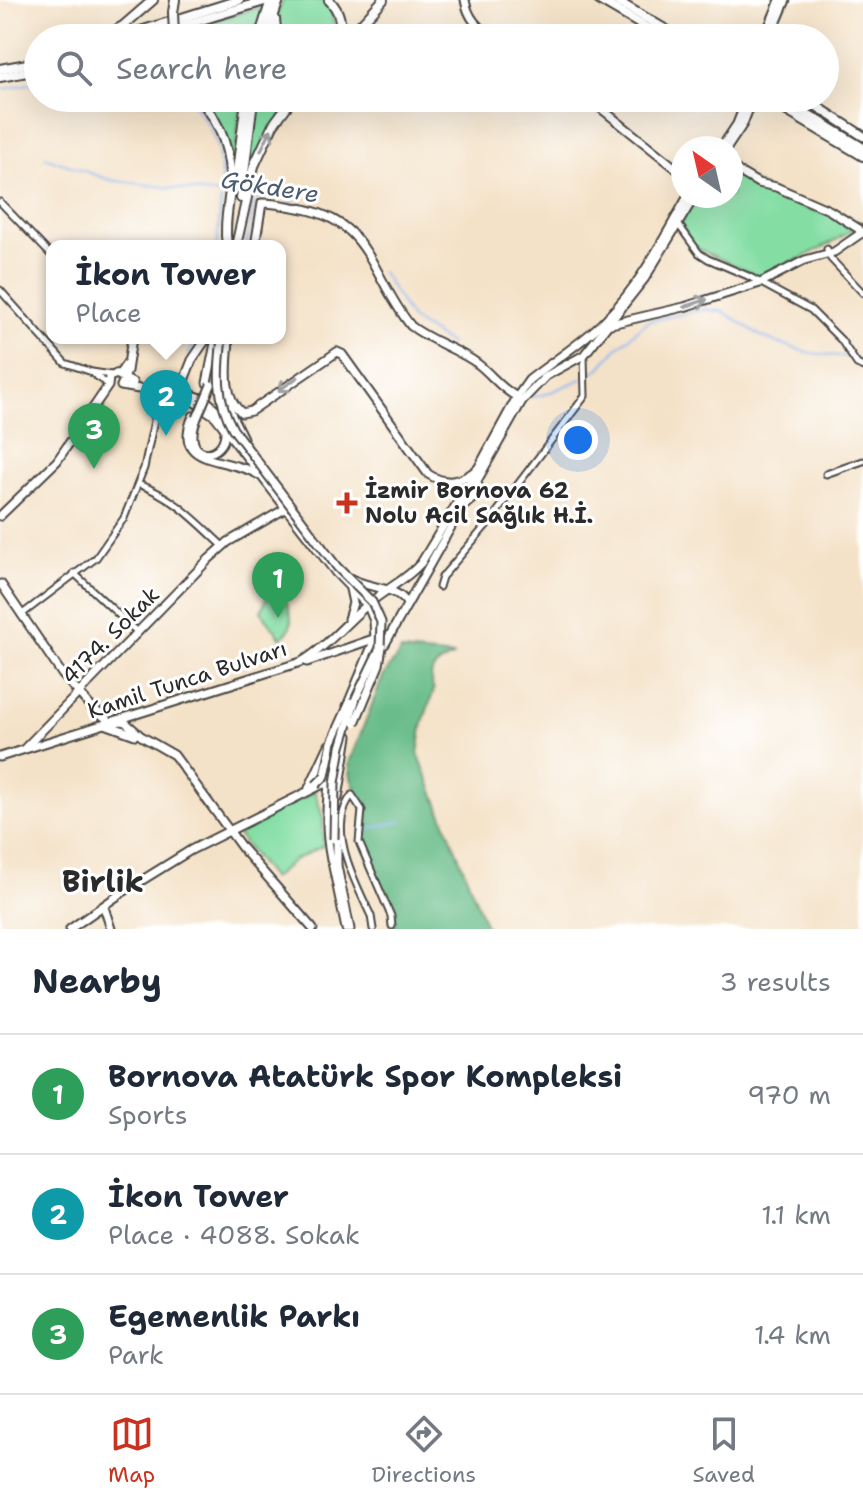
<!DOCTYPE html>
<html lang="en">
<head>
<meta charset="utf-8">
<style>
  body { margin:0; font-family:"Shantell Sans",sans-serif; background:#f6f6f7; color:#1f2937 }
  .compass { position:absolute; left:671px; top:136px; width:72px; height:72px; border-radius:50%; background:#fff; box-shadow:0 8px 32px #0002; rotate:326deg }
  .you { position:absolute; left:578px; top:440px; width:28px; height:28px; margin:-20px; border:6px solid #fff; border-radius:50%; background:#1a73e8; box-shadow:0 0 0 12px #1a73e833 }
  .badge { display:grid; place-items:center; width:52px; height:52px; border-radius:50%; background:#c8321e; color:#fff; font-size:26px; font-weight:700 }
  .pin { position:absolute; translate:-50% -66px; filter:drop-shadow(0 2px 4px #0008) }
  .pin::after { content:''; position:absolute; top:42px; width:28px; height:24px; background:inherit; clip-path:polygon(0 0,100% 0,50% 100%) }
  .popup { position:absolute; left:46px; top:240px; width:240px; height:104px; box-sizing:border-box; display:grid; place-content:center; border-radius:16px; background:#fff; filter:drop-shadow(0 2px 6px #0005); font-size:26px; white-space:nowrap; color:#747a83 }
  .popup b { font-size:30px; color:#1f2937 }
  .popup::after { content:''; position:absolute; left:50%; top:100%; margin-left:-16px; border:16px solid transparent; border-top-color:#fff }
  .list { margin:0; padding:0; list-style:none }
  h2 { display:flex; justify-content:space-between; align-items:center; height:104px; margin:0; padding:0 32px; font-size:34px }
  h2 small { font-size:26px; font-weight:400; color:#747a83 }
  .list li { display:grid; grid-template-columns:52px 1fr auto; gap:24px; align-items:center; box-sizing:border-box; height:120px; padding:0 32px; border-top:2px solid #e0e1e3 }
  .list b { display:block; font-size:30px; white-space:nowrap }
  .list p { margin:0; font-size:26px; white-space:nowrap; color:#747a83 }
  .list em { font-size:26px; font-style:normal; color:#747a83 }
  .icon { flex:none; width:44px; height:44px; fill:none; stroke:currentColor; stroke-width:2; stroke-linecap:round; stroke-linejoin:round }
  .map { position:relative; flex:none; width:863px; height:929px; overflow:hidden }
  .search { position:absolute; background:#fff; box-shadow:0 8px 32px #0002; left:24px; right:24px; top:24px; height:88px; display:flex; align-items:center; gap:20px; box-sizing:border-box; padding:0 28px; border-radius:44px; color:#747a83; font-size:30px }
  .sheet { height:464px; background:#fff }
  nav { display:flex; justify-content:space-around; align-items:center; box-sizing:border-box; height:112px; border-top:2px solid #e0e1e3; background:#fff; font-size:22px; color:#747a83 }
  nav a { display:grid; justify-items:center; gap:4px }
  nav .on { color:#c8321e }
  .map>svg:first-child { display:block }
</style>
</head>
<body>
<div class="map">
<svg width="863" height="929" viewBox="0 0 863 929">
  <rect width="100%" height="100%" fill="#fff"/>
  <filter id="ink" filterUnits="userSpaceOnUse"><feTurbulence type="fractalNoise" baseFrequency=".0125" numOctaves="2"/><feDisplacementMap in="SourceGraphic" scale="16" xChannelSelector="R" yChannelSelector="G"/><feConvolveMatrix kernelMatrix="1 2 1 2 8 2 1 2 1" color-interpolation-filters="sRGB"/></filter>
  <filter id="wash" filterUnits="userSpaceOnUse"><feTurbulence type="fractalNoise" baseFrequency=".006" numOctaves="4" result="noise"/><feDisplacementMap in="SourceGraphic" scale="32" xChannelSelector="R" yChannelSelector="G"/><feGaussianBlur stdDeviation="1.8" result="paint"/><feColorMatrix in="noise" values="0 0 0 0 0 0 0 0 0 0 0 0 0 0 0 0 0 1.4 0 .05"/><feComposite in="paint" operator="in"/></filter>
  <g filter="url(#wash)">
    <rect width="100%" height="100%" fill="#f4e2c8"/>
    <g fill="#84dea4" stroke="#588468" stroke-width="2">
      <path d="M283,0H322L332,11L334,23L328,38H279L276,17Z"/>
      <path d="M263,6L255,38H177L176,33Z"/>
      <path d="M202,98H223L241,103L233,173L231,155Z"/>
      <path d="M279,98H290L246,190L255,104Z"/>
      <path d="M731,171L807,209L831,214L852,230L833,242L762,278L696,248L680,224L698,196H731Z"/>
      <path d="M274,596L286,601C292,616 295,628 281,638L261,611L266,599Z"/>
      <path d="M315,792L323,818V846L294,860L272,879L235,831Z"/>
    </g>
    <path fill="#6bbd8a" stroke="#4b745a" stroke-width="2" d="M401,651L455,656C437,663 425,670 434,690L423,722L418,753L487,929H394V915L363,845L364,812L351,778L349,763L383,677Z"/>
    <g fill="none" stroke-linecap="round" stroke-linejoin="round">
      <g stroke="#86b5f1" stroke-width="2">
        <path d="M0,90L38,82"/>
        <path d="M188,98C216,128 221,150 222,190"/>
        <path d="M45,157L110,180L226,195"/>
        <path d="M252,198L265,200"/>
        <path d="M288,202C316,206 336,212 356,234"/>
        <path d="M217,246L221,200"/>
        <path d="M246,246L254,203"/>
        <path d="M382,272L411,319L450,344"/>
        <path d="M187,356L199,338"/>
        <path d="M857,358L863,357"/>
        <path d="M587,375L600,368L616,349L648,321L706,309L724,312L761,336L775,342L810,353L849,357"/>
        <path d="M532,397L546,394L582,379"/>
        <path d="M360,831L402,821"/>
      </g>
    </g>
  </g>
  <g filter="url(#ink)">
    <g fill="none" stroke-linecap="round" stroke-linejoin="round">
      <g stroke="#494643" stroke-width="9">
        <g id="minor">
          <path d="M0,202L52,256"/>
          <path d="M678,224L699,253L708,259L748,276L811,310L841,340L857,364L863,367"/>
          <path d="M827,249L831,259L863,293"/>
          <path d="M0,290L65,363L92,372L111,375"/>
          <path d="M92,373L107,384"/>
          <path d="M826,474L863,461"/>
          <path d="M138,484C173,496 196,521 223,546"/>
          <path d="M74,573L137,632"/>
          <path d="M439,587L442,577L490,521L585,396L584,355"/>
          <path d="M21,615L96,558L124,518L144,468L160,393"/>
          <path d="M373,929L371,916C356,883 325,829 352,795L362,810L359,842L391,916L392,926"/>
        </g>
      </g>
      <g stroke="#494643" stroke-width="11">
        <g id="major">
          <path d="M465,0C468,18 478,28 493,38"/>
          <path d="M764,38L780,0"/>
          <path d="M770,38L786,0"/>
          <path d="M588,98L683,174"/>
          <path d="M721,148L737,124L747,98"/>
          <path d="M727,148L743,124L753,98"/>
          <path d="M731,167L758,183L776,187L829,210L859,229L860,234"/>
          <path d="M255,246L262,203C272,203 283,205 293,207C372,218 369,274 411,326C432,342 458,349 478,364C492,375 501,389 517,397"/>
          <path d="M611,324L684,307L760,283L805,260L834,252L863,232"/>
          <path d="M229,338C228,362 221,396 242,413L251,411L337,352"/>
          <path d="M337,352L342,354L428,474C445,485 460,483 476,470"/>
          <path d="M116,374L133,383"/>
          <path d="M207,383L216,338"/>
          <path d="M122,384L127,371L132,338"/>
          <path d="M121,386L187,397L215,416L336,573L368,606L374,621L375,639L347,706"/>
          <path d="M223,386L232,416L243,438"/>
          <path d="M171,391L183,383L192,360L207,338"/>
          <path d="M185,392L206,400L227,420"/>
          <path d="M193,416C170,468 230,456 259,475"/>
          <path d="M197,418C179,462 226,462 225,430"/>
          <path d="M465,505L478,494V485L475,481"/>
          <path d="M0,516L57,461L108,386L109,377L120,373L127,363"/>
          <path d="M350,578C369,590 397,585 407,604"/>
          <path d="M1,584L62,674L91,707L111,722L124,721L141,736L174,755L242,848L313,929"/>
          <path d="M348,619L353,603L350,589"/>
          <path d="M385,644L522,401L546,376L584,355L645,278L695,196"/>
          <path d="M307,662L376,638"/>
          <path d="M105,724L135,735"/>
          <path d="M25,748L209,559L228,542L283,510L284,506"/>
          <path d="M0,757L301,662C327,647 348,620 372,601C388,588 407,579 421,563L480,465L517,397L529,380C554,360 584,342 606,319C641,284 664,238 688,196"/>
          <path d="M309,788L329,745"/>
          <path d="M338,798L348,736"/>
          <path d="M337,835V864"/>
          <path d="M331,857L346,929"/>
          <path d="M331,860C322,816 329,772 340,730"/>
          <path d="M336,861L350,929"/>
          <path d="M104,907L111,929"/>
          <path d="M70,929L123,892L191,850L335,778L340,772"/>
        </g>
      </g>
      <g stroke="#494643" stroke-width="12">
        <g id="highway">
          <path d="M329,0C340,11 343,23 338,38"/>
          <path d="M599,0L664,38"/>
          <path d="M615,0L680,38"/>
          <path d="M173,12L175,0"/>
          <path d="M275,19L277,38"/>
          <path d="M101,38L123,26L153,0"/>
          <path d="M118,38L239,0"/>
          <path d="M141,38L268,0"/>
          <path d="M259,38L271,0"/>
          <path d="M266,38L279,0"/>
          <path d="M348,38L383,0"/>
          <path d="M0,69L38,62"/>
          <path d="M0,77L38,70"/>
          <path d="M198,98C222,122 232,156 230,190C228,209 224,227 227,246"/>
          <path d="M229,98L249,102L273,98"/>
          <path d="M765,98L863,156"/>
          <path d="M781,98L863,148"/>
          <path d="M804,98L863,136"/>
          <path d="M235,187L245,108"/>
          <path d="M241,198L252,108"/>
          <path d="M236,246L254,166L273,125L293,98"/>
        </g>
      </g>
      <use href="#minor" stroke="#fff" stroke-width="5"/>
      <use href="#major" stroke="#fff" stroke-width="7"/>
      <use href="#highway" stroke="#fff" stroke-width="8"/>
      <g stroke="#494643" stroke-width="11" stroke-linecap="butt">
        <g id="major-bridge">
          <path d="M222,338C218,371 216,399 233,429L337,567L372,602L381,622L380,648L356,698L341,747L335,783L334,839"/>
          <path d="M197,418L211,385"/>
          <path d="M355,723L379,665L382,647"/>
          <path d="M316,785L325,776L332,742L350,702"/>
        </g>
      </g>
      <g stroke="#494643" stroke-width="12" stroke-linecap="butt">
        <g id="highway-bridge">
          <path d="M173,12L174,35"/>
          <path d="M245,108L246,98"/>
          <path d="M252,108L254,98"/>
        </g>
      </g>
      <use href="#major-bridge" stroke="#fff" stroke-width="7"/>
      <use href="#highway-bridge" stroke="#fff" stroke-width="8"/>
    </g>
    <defs><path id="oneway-shaft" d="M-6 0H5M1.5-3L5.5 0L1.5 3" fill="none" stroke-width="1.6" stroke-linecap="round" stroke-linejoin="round" transform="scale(2)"/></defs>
    <g stroke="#a0a0a0">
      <use href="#oneway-shaft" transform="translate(266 140) rotate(-64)"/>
      <use href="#oneway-shaft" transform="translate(696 303) rotate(-18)"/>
      <use href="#oneway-shaft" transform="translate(288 384) rotate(145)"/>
    </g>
  </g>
  <path fill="#c8321e" stroke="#fff" stroke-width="3" d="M343 491h8v8h8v8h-8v8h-8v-8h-8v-8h8z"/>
  <g text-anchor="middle" stroke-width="6" stroke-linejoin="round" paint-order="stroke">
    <g font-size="22" font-weight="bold" fill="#2b2b2b" stroke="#fff" text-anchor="start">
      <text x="365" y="498">İzmir Bornova 62<tspan x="365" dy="25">Nolu Acil Sağlık H.İ.</tspan></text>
    </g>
    <g font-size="22" fill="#2b2b2b" stroke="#fff">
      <text transform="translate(110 635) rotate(-45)" y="8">4174. Sokak</text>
      <text transform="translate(187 679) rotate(-18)" y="8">Kamil Tunca Bulvarı</text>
    </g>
    <g font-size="24" font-style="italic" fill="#4b5b70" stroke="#fff">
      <text transform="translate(270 187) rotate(9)" y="8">Gökdere</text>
    </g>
    <g font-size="30" font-weight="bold" fill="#2b2b2b" stroke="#fff">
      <text x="103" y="892">Birlik</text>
    </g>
  </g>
</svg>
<svg class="compass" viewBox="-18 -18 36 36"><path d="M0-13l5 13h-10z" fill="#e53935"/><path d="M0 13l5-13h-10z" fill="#747a83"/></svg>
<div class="you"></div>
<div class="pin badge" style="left:278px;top:618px;background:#2e9e5b">1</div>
<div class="pin badge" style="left:166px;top:436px;background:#0f9aa8">2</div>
<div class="popup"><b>İkon Tower</b>Place</div>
<div class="pin badge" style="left:94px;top:469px;background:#2e9e5b">3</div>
<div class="search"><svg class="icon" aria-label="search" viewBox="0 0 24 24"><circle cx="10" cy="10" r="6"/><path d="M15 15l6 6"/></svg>Search here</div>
</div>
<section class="sheet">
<h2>Nearby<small>3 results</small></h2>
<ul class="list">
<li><span class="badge" style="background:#2e9e5b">1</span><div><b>Bornova Atatürk Spor Kompleksi</b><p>Sports</p></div><em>970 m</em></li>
<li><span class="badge" style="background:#0f9aa8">2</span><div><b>İkon Tower</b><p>Place · 4088. Sokak</p></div><em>1.1 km</em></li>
<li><span class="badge" style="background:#2e9e5b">3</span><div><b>Egemenlik Parkı</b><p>Park</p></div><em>1.4 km</em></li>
</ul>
</section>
<nav>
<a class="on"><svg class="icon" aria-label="map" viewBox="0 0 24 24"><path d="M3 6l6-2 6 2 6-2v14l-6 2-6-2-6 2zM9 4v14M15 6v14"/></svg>Map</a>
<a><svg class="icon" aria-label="directions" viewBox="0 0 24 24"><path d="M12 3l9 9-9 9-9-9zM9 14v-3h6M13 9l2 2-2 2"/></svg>Directions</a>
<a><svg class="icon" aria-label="saved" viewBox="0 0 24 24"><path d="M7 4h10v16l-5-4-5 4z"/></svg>Saved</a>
</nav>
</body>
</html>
